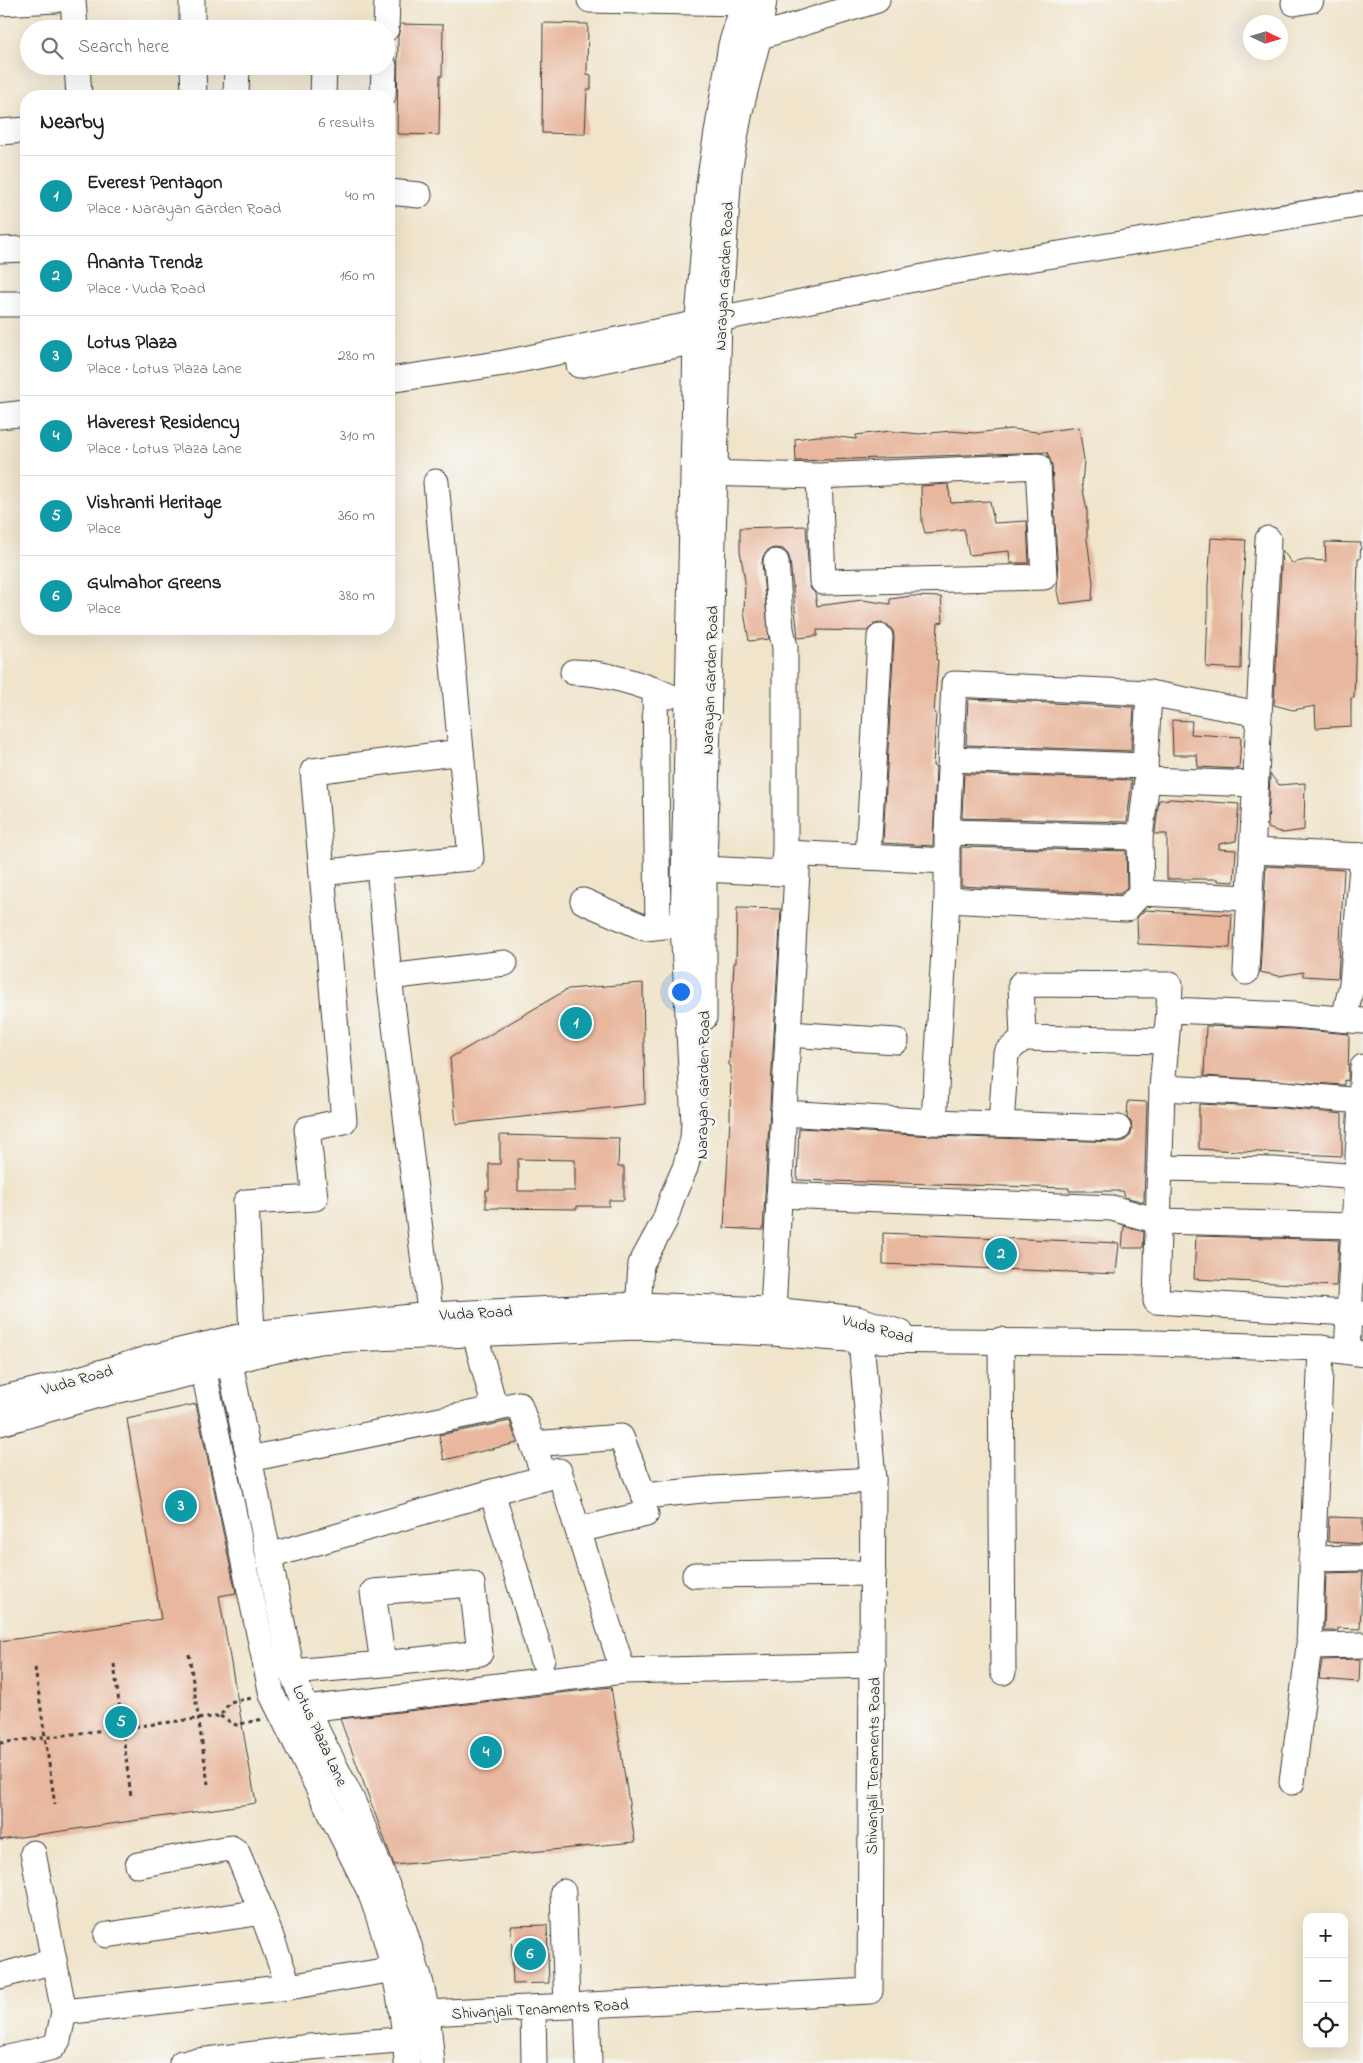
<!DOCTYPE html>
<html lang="en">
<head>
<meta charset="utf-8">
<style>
  body { margin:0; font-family:"Indie Flower",sans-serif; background:#f6f6f6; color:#202124 }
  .controls { position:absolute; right:15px; bottom:15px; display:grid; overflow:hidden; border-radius:10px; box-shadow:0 5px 20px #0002 }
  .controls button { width:45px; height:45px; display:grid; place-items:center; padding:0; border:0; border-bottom:1px solid #e0e0e0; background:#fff; color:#202124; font:25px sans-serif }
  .compass { position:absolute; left:1243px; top:15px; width:45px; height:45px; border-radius:50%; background:#fff; box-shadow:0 5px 20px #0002; rotate:94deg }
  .you { position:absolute; left:680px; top:991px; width:18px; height:18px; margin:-12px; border:4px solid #fff; border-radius:50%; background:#1a73e8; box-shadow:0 0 0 8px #1a73e833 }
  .badge { display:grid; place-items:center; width:32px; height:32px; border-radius:50%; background:#7c3aed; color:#fff; font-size:16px; font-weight:700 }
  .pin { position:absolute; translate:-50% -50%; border:2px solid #fff; box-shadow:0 1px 5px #0006 }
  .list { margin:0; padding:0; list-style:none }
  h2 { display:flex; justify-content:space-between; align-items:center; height:65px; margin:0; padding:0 20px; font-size:21px }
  h2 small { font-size:16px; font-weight:400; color:#757577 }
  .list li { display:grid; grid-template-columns:32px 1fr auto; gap:15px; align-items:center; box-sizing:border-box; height:80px; padding:0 20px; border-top:1px solid #e0e0e0 }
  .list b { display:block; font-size:19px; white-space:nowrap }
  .list p { margin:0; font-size:16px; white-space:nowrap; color:#757577 }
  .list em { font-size:16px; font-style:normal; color:#757577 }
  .icon { flex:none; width:28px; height:28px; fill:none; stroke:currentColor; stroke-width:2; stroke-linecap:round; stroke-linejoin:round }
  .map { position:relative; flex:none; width:1363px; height:2063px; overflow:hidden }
  .search { position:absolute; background:#fff; box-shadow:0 5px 20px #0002; left:20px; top:20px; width:375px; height:55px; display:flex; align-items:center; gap:12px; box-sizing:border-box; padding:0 18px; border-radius:28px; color:#757577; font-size:19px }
  .panel { position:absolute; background:#fff; box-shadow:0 5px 20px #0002; left:20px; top:90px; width:375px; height:545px; border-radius:20px }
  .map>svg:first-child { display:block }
</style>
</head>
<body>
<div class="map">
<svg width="1363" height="2063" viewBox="0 0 1363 2063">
  <rect width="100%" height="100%" fill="#f6f6f2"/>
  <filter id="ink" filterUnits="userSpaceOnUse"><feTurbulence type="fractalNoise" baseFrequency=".02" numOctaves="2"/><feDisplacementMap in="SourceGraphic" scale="10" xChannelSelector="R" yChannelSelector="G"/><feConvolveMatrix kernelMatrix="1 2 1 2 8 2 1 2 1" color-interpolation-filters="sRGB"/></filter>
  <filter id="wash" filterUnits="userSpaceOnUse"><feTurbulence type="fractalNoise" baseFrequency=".0096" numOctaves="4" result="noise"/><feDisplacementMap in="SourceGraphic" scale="20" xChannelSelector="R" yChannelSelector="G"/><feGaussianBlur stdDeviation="1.12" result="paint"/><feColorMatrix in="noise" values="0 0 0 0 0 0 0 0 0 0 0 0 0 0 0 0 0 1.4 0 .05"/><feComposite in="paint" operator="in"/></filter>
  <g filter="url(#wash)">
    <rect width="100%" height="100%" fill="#f0e4cb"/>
    <g id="blocks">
      <g fill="#e8b79e" fill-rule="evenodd">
        <path d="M543,23L588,24L587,74L591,75V89L587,90L585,134L542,133Z"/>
        <path d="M401,24L443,25L442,76H440L439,135L397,134L398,36Z"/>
        <path d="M1079,427L1084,460L1082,484L1087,511V539L1093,582L1092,600L1060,604L1057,591L1058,576L1052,465L1047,452L796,461L795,439L817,436H829L856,439V435L890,431L920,434L951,431L974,433L1011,429L1038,432Z"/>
        <path d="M948,484L951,503L990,501L994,523L1027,521L1029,563H1010L1009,551L969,555L964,529L925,533L922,522L921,486Z"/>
        <path d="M806,526L809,583L811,589L815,593L817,606L862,600L890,604V599L911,596L941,597L943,622L938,623L936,660H938L934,713H936L933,766H936L933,846L883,843L894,638L893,631L888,625L881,623L874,624L867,631L817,630V636L798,638L790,560L788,554L783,549L774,548L768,550L763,556L762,563L769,639L749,641L744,612L745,581L740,551V528Z"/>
        <path d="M1211,538L1246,540L1242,593L1241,669L1206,667L1208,612V586Z"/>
        <path d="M1325,542L1361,543L1360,559H1358L1354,698H1351V726L1316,728L1315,706L1293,710L1274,705L1282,550L1292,563L1306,560L1326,561Z"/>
        <path d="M968,699L1134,707L1131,751L966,745Z"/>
        <path d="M1172,720L1192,721L1191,734L1241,737L1239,769L1198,767L1197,755H1173Z"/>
        <path d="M964,774L1132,780L1127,822L962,818Z"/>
        <path d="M1270,774L1279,785L1305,783L1304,830L1283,833L1268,828Z"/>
        <path d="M1171,799L1239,804L1236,841L1219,844V849L1236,850L1234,882L1218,881V879H1167V834H1155L1159,800Z"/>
        <path d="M961,847L1126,851L1127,887L1120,894L961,886Z"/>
        <path d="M1266,866L1344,870L1338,978L1303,976V972L1279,976L1260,972Z"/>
        <path d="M737,908L781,909L763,1230L724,1228L730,1118L731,1066L729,1065L734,963H736Z"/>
        <path d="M1145,910L1232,915L1230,948L1138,944L1137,918Z"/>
        <path d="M643,983L645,1104L456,1124L450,1058L568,989Z"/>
        <path d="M1206,1026L1292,1029L1349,1034L1348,1081L1344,1080V1085L1204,1076Z"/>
        <path d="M1128,1101L1147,1102L1144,1202L1125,1197L1123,1191H1069V1188L797,1180L799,1128L933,1136L1118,1142L1124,1141L1130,1136L1132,1129L1131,1122L1127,1118Z"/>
        <path d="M1199,1104L1283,1108L1342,1114V1156L1199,1149Z"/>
        <path d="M500,1135L619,1138L618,1167H624V1200H609V1206H577V1209L486,1208V1190H489V1164H500ZM518,1159L575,1160V1191H518Z"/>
        <path d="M1124,1226L1144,1232L1143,1248H1122Z"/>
        <path d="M883,1233L1119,1243L1116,1274L883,1264Z"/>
        <path d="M1196,1236L1339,1240L1336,1286L1194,1279Z"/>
        <path d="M196,1404L236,1593L219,1596L256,1803L0,1840V1641L161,1619L127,1419Z"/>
        <path d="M510,1421L517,1443L444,1460L439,1435Z"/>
        <path d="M1329,1517L1363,1518V1544L1328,1542Z"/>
        <path d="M1363,1572L1360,1629L1338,1628V1631H1324L1326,1573Z"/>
        <path d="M1360,1659L1359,1682L1319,1679L1322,1660Z"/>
        <path d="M611,1687L635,1842L394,1865L340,1719Z"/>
        <path d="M547,1925L549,1983L513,1984L511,1926Z"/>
      </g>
    </g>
  </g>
  <g filter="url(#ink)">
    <use href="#blocks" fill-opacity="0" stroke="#3c3a36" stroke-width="1"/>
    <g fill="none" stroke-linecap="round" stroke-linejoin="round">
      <g stroke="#3c3a36" stroke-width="27">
        <g id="minor">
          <path d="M73,0L75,29"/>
          <path d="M192,0V29"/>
          <path d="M590,0L744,3"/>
          <path d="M0,3L56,0"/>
          <path d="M1294,3L1311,0"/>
          <path d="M386,29L387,0"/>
          <path d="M745,41L877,0"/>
          <path d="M77,66L79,96"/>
          <path d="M193,66L194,96"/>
          <path d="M236,96L237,66"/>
          <path d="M323,96L324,66"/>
          <path d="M383,96L384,66"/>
          <path d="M0,132L26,130"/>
          <path d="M389,192L419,195"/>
          <path d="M0,250L26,249"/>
          <path d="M0,304H26"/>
          <path d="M579,365L711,338"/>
          <path d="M389,380L504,363L938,274L1363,204"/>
          <path d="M0,416L26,413"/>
          <path d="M700,473L819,476L1038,466L1044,577L823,582L819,476"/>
          <path d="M776,562L781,629L785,647V853"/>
          <path d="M573,672C602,672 642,684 669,696"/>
          <path d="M655,690L658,926"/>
          <path d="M1149,693L1259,714"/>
          <path d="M951,759L1145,766"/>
          <path d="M947,832L1140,837"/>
          <path d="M1252,851L1363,856"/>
          <path d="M868,857L880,637"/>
          <path d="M687,864L704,869L782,873L785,853L947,861"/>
          <path d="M322,873L379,866"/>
          <path d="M1141,893L1250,898"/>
          <path d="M947,900L1126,909L1141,893L1140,837L1147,780"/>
          <path d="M583,901L645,928L673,925"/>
          <path d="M1246,972L1268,539"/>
          <path d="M389,977L505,963"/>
          <path d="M704,1018V869L719,320L729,171L740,111L759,36L764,0"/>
          <path d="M1344,1019L1352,984L1363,855"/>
          <path d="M788,1034L896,1041"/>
          <path d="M1166,1041L1023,1038L1021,984L1170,985L1169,1010"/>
          <path d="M1162,1088L1169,1010L1293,1015L1363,1021"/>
          <path d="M1361,1101L1284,1094L1162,1088L1156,1301L1363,1314"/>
          <path d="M783,1113L934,1122"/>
          <path d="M1001,1124L1006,1053L1023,1038"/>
          <path d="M1118,1128L934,1122L947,900V832L954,684L1149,693L1145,766L1147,780L1255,784"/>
          <path d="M1160,1168L1273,1170L1357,1177"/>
          <path d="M779,1195L1112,1208L1158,1221L1354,1226"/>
          <path d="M773,1310L798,854"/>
          <path d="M637,1327L641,1264L665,1220L673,1195L685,1168L693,1139L694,1122L683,925L696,342L709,183L731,45L745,0"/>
          <path d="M475,1334L495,1409"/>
          <path d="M433,1336L389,977L379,866L471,858L436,482"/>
          <path d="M861,1340L873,1480"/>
          <path d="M1001,1340L1003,1672"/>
          <path d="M226,1348L230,1363L292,1672L306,1709L353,1802L401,1920L421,1984L427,2013L432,2063"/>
          <path d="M257,1350L252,1334L246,1202L315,1198L307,1129L344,1121L313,771L461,752"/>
          <path d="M1347,1351L1363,1067"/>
          <path d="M200,1354L272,1695L370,1892C391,1947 404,2004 407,2063"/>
          <path d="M0,1399L59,1385L150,1358L252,1334L430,1315L638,1305L773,1310L857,1319L901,1333"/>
          <path d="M0,1423L98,1395L204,1370L258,1354L319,1341L350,1339L637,1327L772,1333L861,1340L1155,1343L1321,1348L1363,1354"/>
          <path d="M249,1459L519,1404L545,1478L492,1492L269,1556"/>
          <path d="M492,1492L542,1659"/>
          <path d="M578,1530L646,1514"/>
          <path d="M1311,1559L1363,1558"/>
          <path d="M695,1575L873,1573"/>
          <path d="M1309,1646L1363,1645"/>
          <path d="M623,1671L873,1665"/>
          <path d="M292,1672L383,1664L480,1653L472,1584L373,1592L383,1664"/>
          <path d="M291,1713L306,1709L623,1671L559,1471L545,1478"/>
          <path d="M1292,1782L1309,1646L1321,1348"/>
          <path d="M33,1853L64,2012L289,1987L412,1966"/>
          <path d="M138,1865L224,1849L231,1848L237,1852L262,1912L289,1987"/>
          <path d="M563,1892L567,2006"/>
          <path d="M107,1935L262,1912"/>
          <path d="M0,1976L54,1961"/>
          <path d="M587,2005L589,2063"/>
          <path d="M533,2008L534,2063"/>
          <path d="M427,2013L870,1991L873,1480L712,1489L644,1496L621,1437L533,1444"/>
          <path d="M0,2060L53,2047L58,2040L64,2012"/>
          <path d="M182,2063L310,2047L423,2038"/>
        </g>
      </g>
      <g stroke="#3c3a36" stroke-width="3" stroke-dasharray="4 4" stroke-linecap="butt">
        <path d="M189,1654L208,1784"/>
        <path d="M114,1664L131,1797"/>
        <path d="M35,1668L55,1805"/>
        <path d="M220,1716L236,1725L263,1719"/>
        <path d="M0,1743L220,1716L230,1702L252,1698"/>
      </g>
      <use href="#minor" stroke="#fff" stroke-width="25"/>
    </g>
  </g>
  <g text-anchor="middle" stroke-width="5" stroke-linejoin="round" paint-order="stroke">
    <g font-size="16" fill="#1c1c1c" stroke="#f6f6f2">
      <text transform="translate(723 276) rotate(-87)" y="6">Narayan Garden Road</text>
      <text transform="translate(709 680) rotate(-88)" y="6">Narayan Garden Road</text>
      <text transform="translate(702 1085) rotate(-89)" y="6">Narayan Garden Road</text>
      <text transform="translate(476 1312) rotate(-3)" y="6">Vuda Road</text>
      <text transform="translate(878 1328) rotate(15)" y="6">Vuda Road</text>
      <text transform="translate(77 1379) rotate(-16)" y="6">Vuda Road</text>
      <text transform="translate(321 1735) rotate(65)" y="6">Lotus Plaza Lane</text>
      <text transform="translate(872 1766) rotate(-89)" y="6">Shivanjali Tenaments Road</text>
      <text transform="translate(540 2008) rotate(-3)" y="6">Shivanjali Tenaments Road</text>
    </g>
  </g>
</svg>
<div class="controls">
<button>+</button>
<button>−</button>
<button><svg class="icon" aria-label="locate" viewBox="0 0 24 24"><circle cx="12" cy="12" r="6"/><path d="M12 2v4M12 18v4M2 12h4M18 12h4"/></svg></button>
</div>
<svg class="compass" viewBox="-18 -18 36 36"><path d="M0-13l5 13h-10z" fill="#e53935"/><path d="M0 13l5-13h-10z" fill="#757577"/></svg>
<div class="you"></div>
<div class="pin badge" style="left:576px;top:1023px;background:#0f9aa8">1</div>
<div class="pin badge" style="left:1001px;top:1254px;background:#0f9aa8">2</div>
<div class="pin badge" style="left:181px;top:1506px;background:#0f9aa8">3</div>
<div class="pin badge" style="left:486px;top:1752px;background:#0f9aa8">4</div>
<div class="pin badge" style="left:121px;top:1722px;background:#0f9aa8">5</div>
<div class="pin badge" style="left:530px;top:1954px;background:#0f9aa8">6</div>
<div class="search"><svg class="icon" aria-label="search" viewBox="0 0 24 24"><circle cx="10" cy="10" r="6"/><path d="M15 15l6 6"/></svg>Search here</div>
<section class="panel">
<h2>Nearby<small>6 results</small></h2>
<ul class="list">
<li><span class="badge" style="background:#0f9aa8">1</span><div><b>Everest Pentagon</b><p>Place · Narayan Garden Road</p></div><em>40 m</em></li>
<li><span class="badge" style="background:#0f9aa8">2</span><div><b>Ananta Trendz</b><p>Place · Vuda Road</p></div><em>160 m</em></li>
<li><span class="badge" style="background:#0f9aa8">3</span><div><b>Lotus Plaza</b><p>Place · Lotus Plaza Lane</p></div><em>280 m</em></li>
<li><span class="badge" style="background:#0f9aa8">4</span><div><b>Haverest Residency</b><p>Place · Lotus Plaza Lane</p></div><em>310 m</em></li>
<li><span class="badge" style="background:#0f9aa8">5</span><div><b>Vishranti Heritage</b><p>Place</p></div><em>360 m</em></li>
<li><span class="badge" style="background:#0f9aa8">6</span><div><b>Gulmahor Greens</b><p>Place</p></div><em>380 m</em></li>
</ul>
</section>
</div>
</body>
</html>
